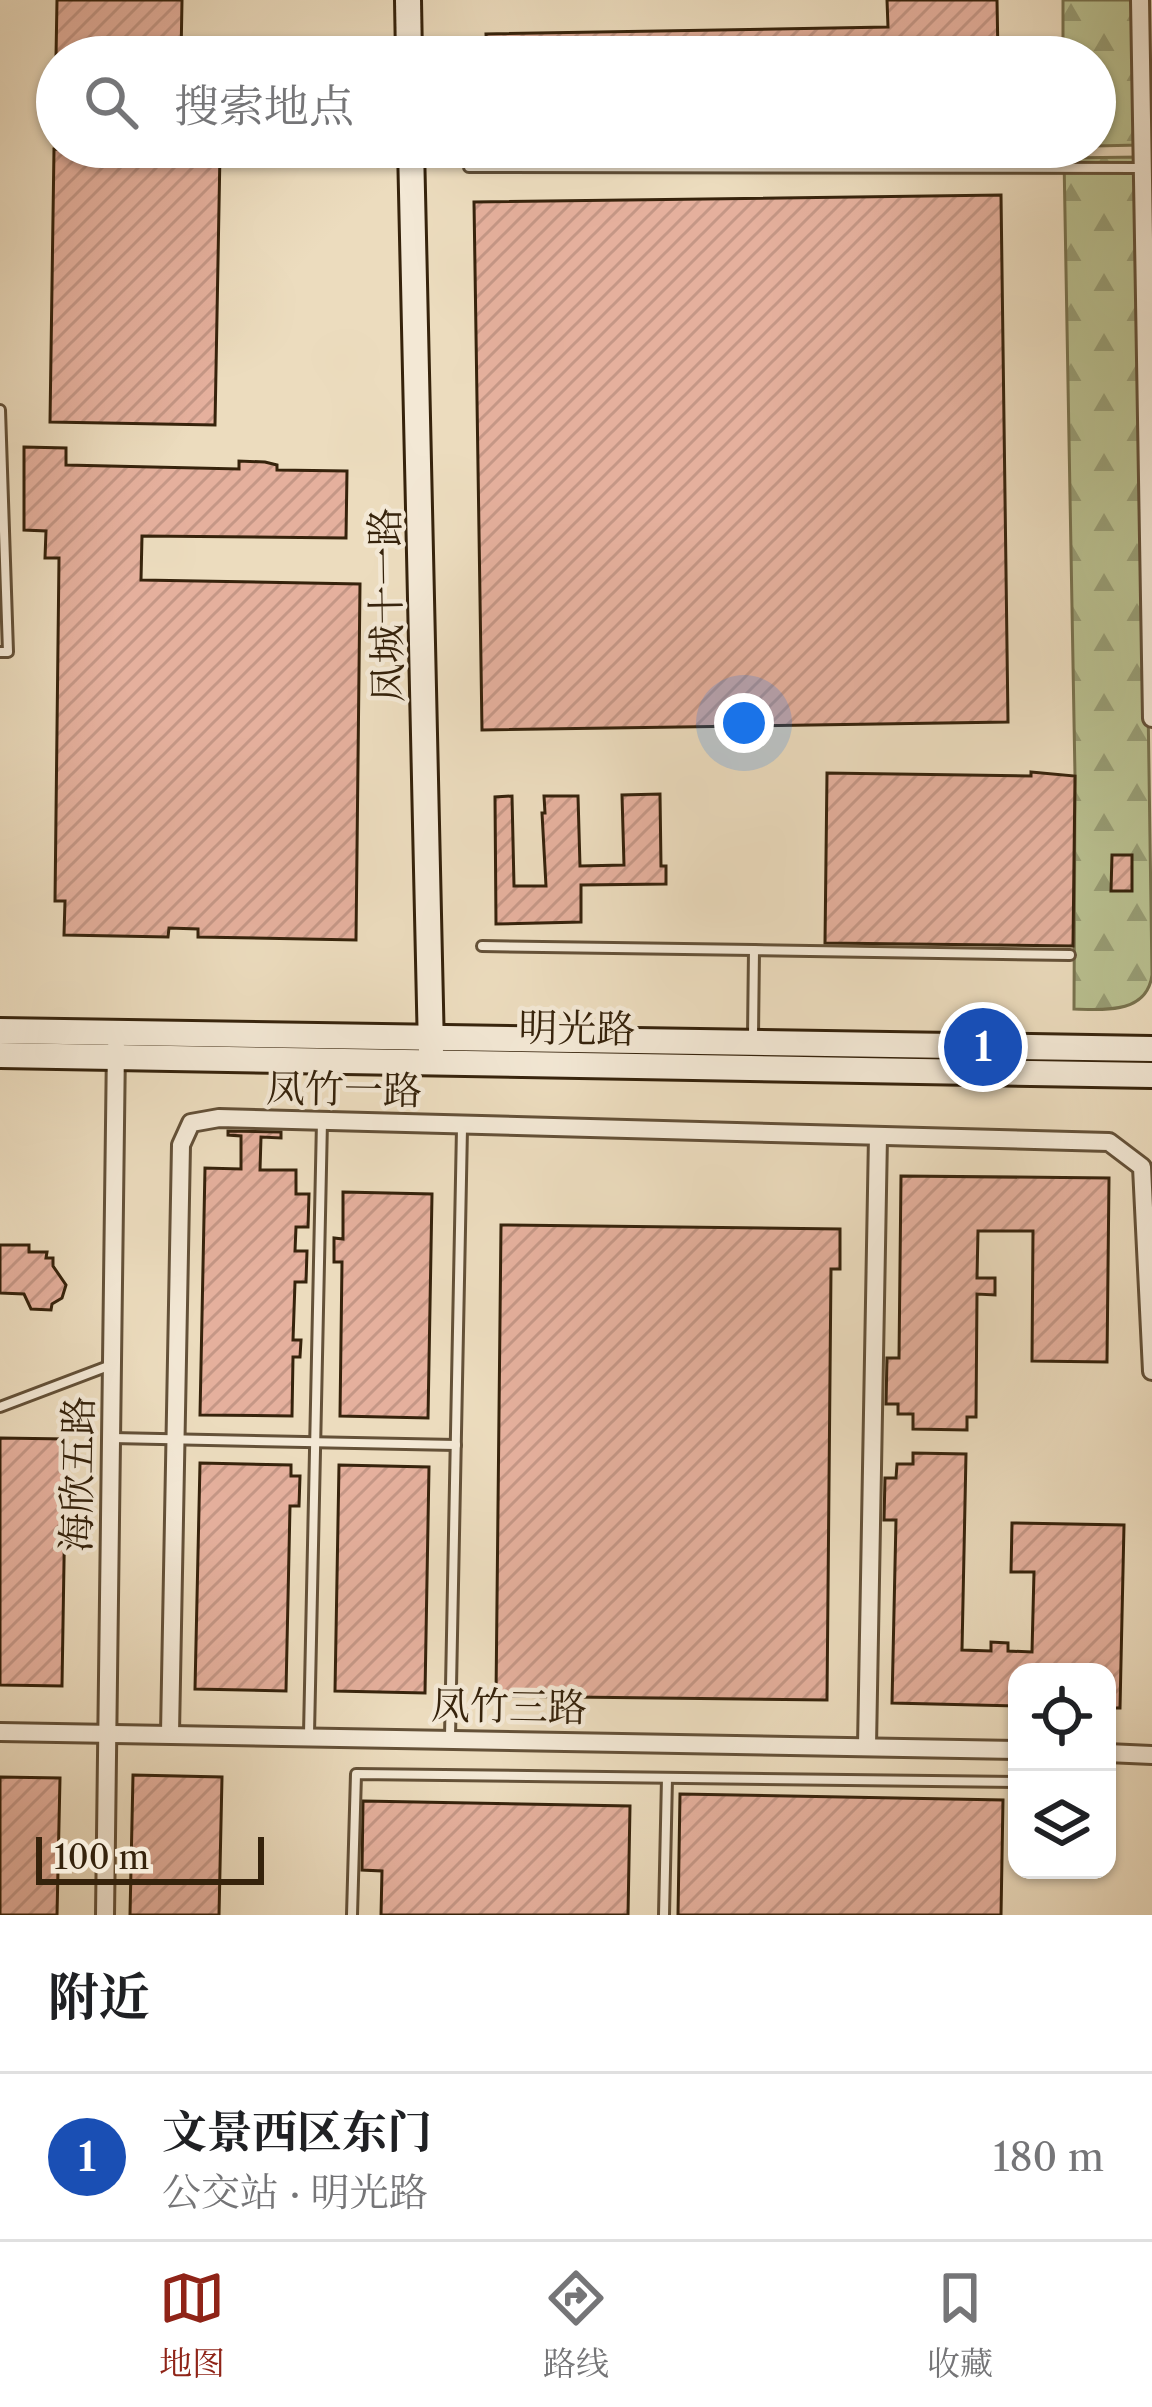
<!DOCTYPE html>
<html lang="zh">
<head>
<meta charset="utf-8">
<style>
  body { margin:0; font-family:"Libre Caslon Text","Noto Serif SC",serif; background:#f2f2f2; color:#202124 }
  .controls { position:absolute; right:36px; bottom:36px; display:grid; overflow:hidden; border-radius:24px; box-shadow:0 3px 9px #0004 }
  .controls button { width:108px; height:108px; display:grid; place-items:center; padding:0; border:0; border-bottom:3px solid #e0e0e0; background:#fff; color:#202124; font:60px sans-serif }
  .scale { position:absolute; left:36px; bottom:30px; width:228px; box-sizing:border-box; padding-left:12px; border:6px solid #36230c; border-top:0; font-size:33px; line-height:42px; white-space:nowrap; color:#36230c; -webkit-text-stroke:9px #f3e8d5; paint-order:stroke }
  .you { position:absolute; left:744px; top:723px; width:42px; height:42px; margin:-30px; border:9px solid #fff; border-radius:50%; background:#1a73e8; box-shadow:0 0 0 18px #1a73e833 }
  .badge { display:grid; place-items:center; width:78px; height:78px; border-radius:50%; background:#8f2418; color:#fff; font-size:39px; font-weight:700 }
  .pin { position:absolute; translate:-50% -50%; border:6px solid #fff; box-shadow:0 3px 12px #0006 }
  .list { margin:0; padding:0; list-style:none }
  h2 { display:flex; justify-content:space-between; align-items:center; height:156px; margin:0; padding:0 48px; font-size:51px }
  h2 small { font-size:39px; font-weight:400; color:#757577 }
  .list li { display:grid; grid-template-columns:78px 1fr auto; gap:36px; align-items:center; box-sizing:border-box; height:168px; padding:0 48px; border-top:3px solid #e0e0e0 }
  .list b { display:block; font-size:45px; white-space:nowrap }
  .list p { margin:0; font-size:39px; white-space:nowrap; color:#757577 }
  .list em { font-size:39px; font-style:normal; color:#757577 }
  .icon { flex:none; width:66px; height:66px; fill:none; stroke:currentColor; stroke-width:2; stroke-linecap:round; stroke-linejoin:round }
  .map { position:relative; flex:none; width:1152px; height:1915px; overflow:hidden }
  .search { position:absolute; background:#fff; box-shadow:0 3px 9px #0004; left:36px; right:36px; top:36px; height:132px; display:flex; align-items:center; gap:30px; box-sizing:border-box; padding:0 42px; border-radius:66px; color:#757577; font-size:45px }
  .sheet { height:324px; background:#fff }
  nav { display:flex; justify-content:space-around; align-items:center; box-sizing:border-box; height:168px; border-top:3px solid #e0e0e0; background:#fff; font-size:33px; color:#757577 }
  nav a { display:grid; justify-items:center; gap:6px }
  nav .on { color:#8f2418 }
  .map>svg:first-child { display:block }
</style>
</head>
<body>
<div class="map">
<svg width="1152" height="1915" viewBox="0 0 1152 1915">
  <defs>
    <pattern id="forest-firs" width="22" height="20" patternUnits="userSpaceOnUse" patternTransform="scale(3)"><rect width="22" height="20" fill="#b9c090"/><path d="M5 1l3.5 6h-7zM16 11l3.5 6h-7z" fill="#979c74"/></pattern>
    <pattern id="building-hatch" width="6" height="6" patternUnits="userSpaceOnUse" patternTransform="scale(3)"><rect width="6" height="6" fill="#e5b09d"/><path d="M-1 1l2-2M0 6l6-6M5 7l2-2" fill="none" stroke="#c59786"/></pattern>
  </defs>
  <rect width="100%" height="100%" fill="#ecdcbe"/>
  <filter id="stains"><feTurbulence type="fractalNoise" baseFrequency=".00167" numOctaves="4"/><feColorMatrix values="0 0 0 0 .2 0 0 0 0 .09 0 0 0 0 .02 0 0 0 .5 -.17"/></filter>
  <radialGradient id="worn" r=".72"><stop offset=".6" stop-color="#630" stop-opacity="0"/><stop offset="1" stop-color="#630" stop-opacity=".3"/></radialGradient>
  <g fill="url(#forest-firs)" stroke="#78724e" stroke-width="3">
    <path d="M1063,0H1140V145L1095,146V57H1063Z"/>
    <path d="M1140,157L1152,975C1147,1014 1104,1010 1074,1009L1075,776L1064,158Z"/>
  </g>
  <g fill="url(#building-hatch)" stroke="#36230c" stroke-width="3">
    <path d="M57,0H182L181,57H56Z"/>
    <path d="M887,0H997L998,57H487L486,34L888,27Z"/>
    <path d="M54,149L150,154V151L220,152L215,425L50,422Z"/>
    <path d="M1001,195L1008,722L482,730L474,202Z"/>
    <path d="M24,447L66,448V465L239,469V461L265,462L277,465V470L347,471L346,538L142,536L141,580L360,584L356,940L198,937V929L169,928L168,937L64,935L65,901H55L59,558H45L46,531L24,530Z"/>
    <path d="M1031,772L1075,776L1073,946L825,943L827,773L1031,776Z"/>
    <path d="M660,794L661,866H666V884L581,885V922L496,924L495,797L512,796L514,886H546L542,813H545L544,796H578L580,866L624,865L622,795Z"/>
    <path d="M1112,855H1132V891H1111Z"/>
    <path d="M228,1131L281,1132V1138L261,1137L260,1170H296V1194H309L308,1227H296L295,1251H307L306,1282H295L293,1340H301L300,1357H293L292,1416L200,1415L205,1168L241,1169V1136L228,1135Z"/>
    <path d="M901,1176L1109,1178L1107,1362L1032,1361L1033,1231H978L977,1278H995V1295L977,1294L976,1417H967V1430L913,1429V1414H898V1404H886L887,1358H899Z"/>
    <path d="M343,1192L432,1194L428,1418L340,1416L342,1262H334V1238L343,1239Z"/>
    <path d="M501,1225L840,1229V1269H831L827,1700L496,1696Z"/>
    <path d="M0,1245H29V1252H47L46,1258H53V1266L66,1285L62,1298L52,1304L51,1310L31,1309L24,1294L0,1293Z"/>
    <path d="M0,1438L66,1439L62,1686L0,1685Z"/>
    <path d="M913,1453L966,1454L962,1650L991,1651V1642L1008,1643V1651L1032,1652L1034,1572H1011L1012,1523L1124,1525L1120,1708H1107V1672H1017V1706L892,1703L896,1520H884L885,1478H896L897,1464H913Z"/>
    <path d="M200,1463L291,1465V1476H300L299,1506H290L286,1691L195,1689Z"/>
    <path d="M339,1465L429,1467L425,1693L335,1691Z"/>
    <path d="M133,1775L222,1777L219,1915H130Z"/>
    <path d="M0,1777L60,1778L57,1915H0Z"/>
    <path d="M680,1794L1003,1800L1001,1915H678Z"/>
    <path d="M363,1801L630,1806L628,1915H381L382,1871L362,1870Z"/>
  </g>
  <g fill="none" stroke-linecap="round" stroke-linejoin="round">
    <g stroke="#645138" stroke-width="14">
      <g id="lane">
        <path d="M469,167L1141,168"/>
        <path d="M0,410L8,652H0"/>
        <path d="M482,946L754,950"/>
        <path d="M753,1036L754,950L1070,955"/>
        <path d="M0,1407L111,1365"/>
        <path d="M112,1438L456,1445"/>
        <path d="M309,1734L322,1121"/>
        <path d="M450,1737L462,1128"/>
        <path d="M352,1915L356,1774L1017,1782"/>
        <path d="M664,1915L667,1778"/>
      </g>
    </g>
    <g stroke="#645138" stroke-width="22">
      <g id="street">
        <path d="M1140,0L1152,718"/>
        <path d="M0,1732L1017,1750"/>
        <path d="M170,1733L181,1145L191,1123L219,1118L1109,1142L1142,1167L1152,1371"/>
        <path d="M867,1746L878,1136"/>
        <path d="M1107,1753L1152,1755"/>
        <path d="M105,1915L116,1046"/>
      </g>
    </g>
    <g stroke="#36230c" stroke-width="30">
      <g id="secondary">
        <path d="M408,0L409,57"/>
        <path d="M411,147L431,1050"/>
        <path d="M0,1031L1152,1049"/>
        <path d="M0,1055L1152,1075"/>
      </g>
    </g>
    <use href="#lane" stroke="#f3e8d5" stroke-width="8"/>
    <use href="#street" stroke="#f3e8d5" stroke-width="16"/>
    <use href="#secondary" stroke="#f3e8d5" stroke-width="24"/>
  </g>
  <g text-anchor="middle" stroke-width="9" stroke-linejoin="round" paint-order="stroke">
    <g font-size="39" fill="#36230c" stroke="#f3e8d5">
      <text transform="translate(386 605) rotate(-91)" y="14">凤城十一路</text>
      <text transform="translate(577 1028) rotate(1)" y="14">明光路</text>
      <text transform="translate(344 1089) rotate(1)" y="14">凤竹一路</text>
      <text transform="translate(77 1474) rotate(-89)" y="14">海欣五路</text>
      <text transform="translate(509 1706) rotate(1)" y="14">凤竹三路</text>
    </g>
  </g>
  <rect width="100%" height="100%" filter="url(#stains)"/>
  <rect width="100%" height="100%" fill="url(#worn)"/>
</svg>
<div class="controls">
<button><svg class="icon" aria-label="locate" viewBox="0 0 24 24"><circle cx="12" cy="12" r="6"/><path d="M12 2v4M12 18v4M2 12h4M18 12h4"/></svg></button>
<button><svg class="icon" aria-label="layers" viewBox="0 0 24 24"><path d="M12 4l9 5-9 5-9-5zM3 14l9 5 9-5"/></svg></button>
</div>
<div class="scale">100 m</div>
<div class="you"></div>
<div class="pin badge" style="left:983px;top:1047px;background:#1a4fb4">1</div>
<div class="search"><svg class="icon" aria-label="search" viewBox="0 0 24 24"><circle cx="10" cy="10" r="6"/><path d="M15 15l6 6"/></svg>搜索地点</div>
</div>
<section class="sheet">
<h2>附近<small></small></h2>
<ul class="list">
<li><span class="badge" style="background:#1a4fb4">1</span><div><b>文景西区东门</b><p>公交站 · 明光路</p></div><em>180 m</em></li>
</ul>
</section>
<nav>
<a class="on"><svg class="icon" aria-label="map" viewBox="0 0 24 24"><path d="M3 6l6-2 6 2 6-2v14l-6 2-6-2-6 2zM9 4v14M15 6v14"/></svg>地图</a>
<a><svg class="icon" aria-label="directions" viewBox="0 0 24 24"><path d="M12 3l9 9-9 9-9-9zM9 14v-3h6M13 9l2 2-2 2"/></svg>路线</a>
<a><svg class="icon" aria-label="saved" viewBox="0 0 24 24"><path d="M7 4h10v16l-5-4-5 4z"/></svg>收藏</a>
</nav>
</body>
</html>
